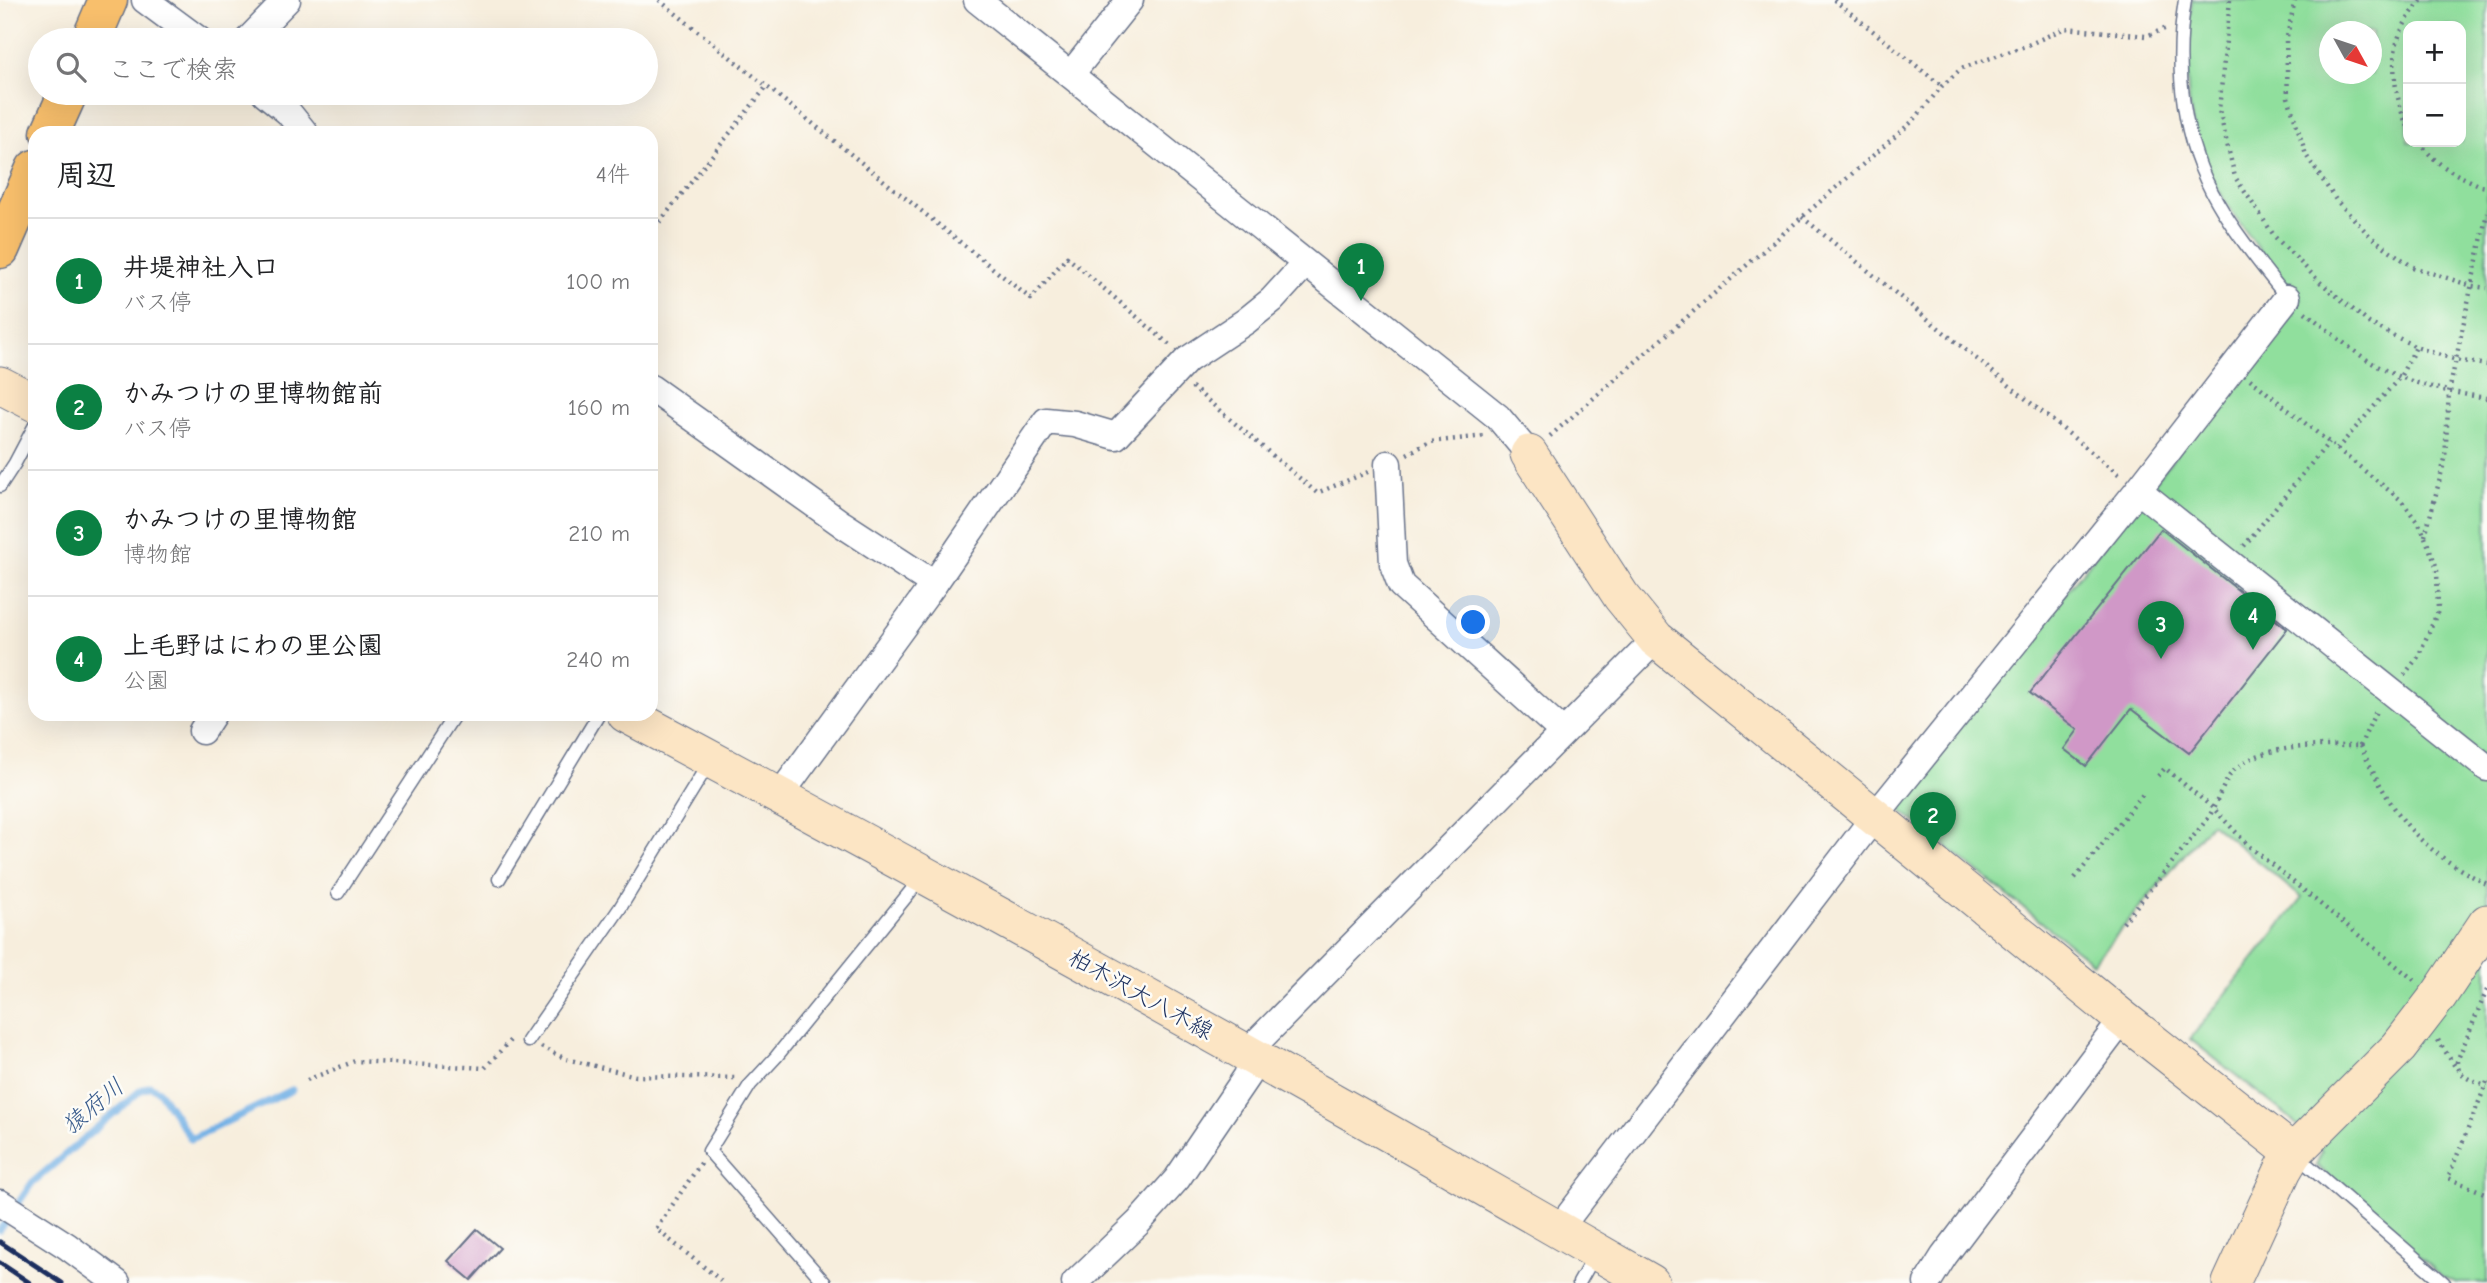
<!DOCTYPE html>
<html lang="ja">
<head>
<meta charset="utf-8">
<style>
  body { margin:0; font-family:"Comic Neue","Klee One",sans-serif; background:#f2f2f2; color:#202124 }
  .controls { position:absolute; right:21px; top:21px; display:grid; overflow:hidden; border-radius:14px; box-shadow:0 7px 28px #0002 }
  .controls button { width:63px; height:63px; display:grid; place-items:center; padding:0; border:0; border-bottom:2px solid #e0e0e0; background:#fff; color:#202124; font:35px sans-serif }
  .compass { position:absolute; left:2319px; top:21px; width:63px; height:63px; border-radius:50%; background:#fff; box-shadow:0 7px 28px #0002; rotate:130deg }
  .you { position:absolute; left:1474px; top:623px; width:24px; height:24px; margin:-18px; border:5px solid #fff; border-radius:50%; background:#1a73e8; box-shadow:0 0 0 10px #1a73e833 }
  .badge { display:grid; place-items:center; width:46px; height:46px; border-radius:50%; background:#0b8043; color:#fff; font-size:23px; font-weight:700 }
  .pin { position:absolute; translate:-50% -58px; filter:drop-shadow(0 2px 4px #0008) }
  .pin::after { content:''; position:absolute; top:37px; width:24px; height:21px; background:inherit; clip-path:polygon(0 0,100% 0,50% 100%) }
  .list { margin:0; padding:0; list-style:none }
  h2 { display:flex; justify-content:space-between; align-items:center; height:91px; margin:0; padding:0 28px; font-size:30px }
  h2 small { font-size:23px; font-weight:400; color:#757577 }
  .list li { display:grid; grid-template-columns:46px 1fr auto; gap:21px; align-items:center; box-sizing:border-box; height:126px; padding:0 28px; border-top:2px solid #e0e0e0 }
  .list b { display:block; font-size:26px; white-space:nowrap }
  .list p { margin:0; font-size:23px; white-space:nowrap; color:#757577 }
  .list em { font-size:23px; font-style:normal; color:#757577 }
  .icon { flex:none; width:38px; height:38px; fill:none; stroke:currentColor; stroke-width:2; stroke-linecap:round; stroke-linejoin:round }
  .map { position:relative; flex:none; width:2487px; height:1283px; overflow:hidden }
  .search { position:absolute; background:#fff; box-shadow:0 7px 28px #0002; left:28px; top:28px; width:630px; height:77px; display:flex; align-items:center; gap:18px; box-sizing:border-box; padding:0 24px; border-radius:38px; color:#757577; font-size:26px }
  .panel { position:absolute; background:#fff; box-shadow:0 7px 28px #0002; left:28px; top:126px; width:630px; height:595px; border-radius:21px }
  .map>svg:first-child { display:block }
</style>
</head>
<body>
<div class="map">
<svg width="2487" height="1283" viewBox="0 0 2487 1283">
  <rect width="100%" height="100%" fill="#fdfcf7"/>
  <filter id="ink" filterUnits="userSpaceOnUse"><feTurbulence type="fractalNoise" baseFrequency=".0143" numOctaves="2"/><feDisplacementMap in="SourceGraphic" scale="14" xChannelSelector="R" yChannelSelector="G"/><feConvolveMatrix kernelMatrix="1 2 1 2 8 2 1 2 1" color-interpolation-filters="sRGB"/></filter>
  <filter id="wash" filterUnits="userSpaceOnUse"><feTurbulence type="fractalNoise" baseFrequency=".00686" numOctaves="4" result="noise"/><feDisplacementMap in="SourceGraphic" scale="28" xChannelSelector="R" yChannelSelector="G"/><feGaussianBlur stdDeviation="1.57" result="paint"/><feColorMatrix in="noise" values="0 0 0 0 0 0 0 0 0 0 0 0 0 0 0 0 0 1.4 0 .05"/><feComposite in="paint" operator="in"/></filter>
  <g filter="url(#wash)">
    <rect width="100%" height="100%" fill="#f7eedd"/>
    <path fill="#90df9d" stroke="#56877e" stroke-width="2" fill-rule="evenodd" d="M2192,0H2487V1283H2457L2443,1277L2316,1165L2322,1151L2289,1117L2190,1039L2302,898L2211,823L2093,963L1895,806L2301,299C2282,280 2266,259 2250,237C2232,213 2214,187 2203,159C2184,110 2184,51 2192,0ZM2408,26H2461V142H2408ZM2330,32H2372V74H2330Z"/>
    <g fill="none" stroke-linecap="round" stroke-linejoin="round">
      <path stroke="#72b0e5" stroke-width="7" d="M0,1230L32,1183L141,1090L150,1086L159,1091L191,1139L292,1090"/>
    </g>
    <g id="blocks">
      <g fill="#d098c7">
        <path d="M2161,529L2287,629L2189,753L2131,709L2086,766L2064,749L2078,730L2030,693Z"/>
        <path d="M477,1229L500,1248L471,1280L448,1261Z"/>
      </g>
    </g>
  </g>
  <g filter="url(#ink)">
    <use href="#blocks" fill-opacity="0" stroke="#68728a" stroke-width="2"/>
    <g fill="none" stroke-linecap="round" stroke-linejoin="round">
      <g stroke="#68728a" stroke-width="15">
        <g id="lane">
          <path d="M2185,0C2174,68 2182,142 2218,203C2237,236 2263,267 2287,298"/>
          <path d="M0,486L15,463L35,425"/>
          <path d="M499,879L599,714"/>
          <path d="M338,893L455,714"/>
          <path d="M528,1041L620,908L709,763"/>
          <path d="M2296,1155L2444,1283"/>
          <path d="M825,1283L709,1151L750,1085L776,1057L923,876"/>
          <path d="M1579,1283L1596,1253"/>
        </g>
      </g>
      <g stroke="#68728a" stroke-width="29">
        <g id="street">
          <path d="M145,0L199,40"/>
          <path d="M977,0L1498,417L1529,454"/>
          <path d="M248,40L287,0"/>
          <path d="M1071,74L1130,0"/>
          <path d="M265,93L288,112L305,133"/>
          <path d="M651,388L842,524L934,584"/>
          <path d="M1388,464L1393,564L1401,585L1563,732"/>
          <path d="M2138,490L2487,768"/>
          <path d="M202,731L213,714"/>
          <path d="M780,795L934,584L1046,421L1075,424L1116,436L1187,360L1246,321L1272,300L1305,264"/>
          <path d="M0,1203L67,1246L117,1283"/>
          <path d="M1558,1230L1875,816L2138,490L2287,298"/>
          <path d="M1075,1283L1138,1223L1177,1179L1247,1076L1258,1041L1656,639"/>
          <path d="M1927,1283L1944,1256L2123,1019"/>
        </g>
      </g>
      <g stroke="#68728a" stroke-width="39">
        <g id="secondary">
          <path d="M0,385L35,403"/>
          <path d="M1529,454L1621,596L1656,639L2123,1019L2293,1153"/>
          <path d="M626,714C971,898 1312,1087 1651,1283"/>
          <path d="M2231,1283L2283,1170L2293,1153L2399,1047L2439,995L2487,923"/>
        </g>
      </g>
      <g stroke="#68728a" stroke-width="41">
        <g id="primary">
          <path d="M91,40L108,0"/>
          <path d="M50,133L68,93"/>
          <path d="M0,249L35,169"/>
        </g>
      </g>
      <g stroke="#68728a" stroke-width="4.5" stroke-dasharray="2 5" stroke-linecap="butt">
        <path d="M659,0L1031,299L1067,257L1171,346"/>
        <path d="M1834,0L1942,86"/>
        <path d="M2230,0L2219,110L2235,177L2275,237L2320,282L2369,323L2416,347L2456,360L2487,365"/>
        <path d="M2295,0L2286,41L2288,97L2306,155L2336,200L2371,237L2413,267L2472,286L2487,288"/>
        <path d="M2408,126C2402,117 2400,105 2397,94C2390,54 2395,31 2422,0"/>
        <path d="M2420,142C2437,167 2454,173 2481,186L2487,187"/>
        <path d="M1802,217L2122,477"/>
        <path d="M651,233L767,86"/>
        <path d="M2305,312C2326,328 2347,347 2369,361C2403,383 2447,392 2487,398"/>
        <path d="M2250,379L2401,500L2421,527L2437,568L2438,611L2418,657L2404,675"/>
        <path d="M1192,387L1317,493L1368,472"/>
        <path d="M1550,436L1914,120L1942,86L1962,68L2028,45L2065,28L2146,36L2167,28"/>
        <path d="M2337,449L2400,377L2416,347"/>
        <path d="M1407,454L1430,442L1486,436"/>
        <path d="M2425,536L2445,459L2449,392L2487,213"/>
        <path d="M2244,546L2329,442"/>
        <path d="M2360,746L2377,709"/>
        <path d="M2360,746C2372,769 2383,793 2398,813C2420,845 2453,867 2487,884"/>
        <path d="M2158,776L2165,768L2214,809L2250,847L2414,980"/>
        <path d="M2075,878L2143,794"/>
        <path d="M2123,923L2209,817C2216,804 2221,790 2228,778C2250,742 2324,746 2360,746"/>
        <path d="M2487,990L2457,1061C2457,1077 2474,1081 2487,1087"/>
        <path d="M2438,1040L2456,1068"/>
        <path d="M541,1047L566,1059L636,1076L737,1078"/>
        <path d="M307,1080L355,1061L485,1068L513,1037"/>
        <path d="M2487,1082L2448,1178L2487,1194"/>
        <path d="M701,1163L656,1229L724,1283"/>
      </g>
      <use href="#lane" stroke="#fff" stroke-width="12"/>
      <use href="#street" stroke="#fff" stroke-width="26"/>
      <use href="#secondary" stroke="#fce5c4" stroke-width="37"/>
      <use href="#primary" stroke="#f8bf6c" stroke-width="38"/>
      <g stroke="#1b2f5e" stroke-width="5">
        <path d="M0,1242L62,1283"/>
        <path d="M0,1263L30,1283"/>
      </g>
    </g>
  </g>
  <g text-anchor="middle" stroke-width="5" stroke-linejoin="round" paint-order="stroke">
    <g font-size="23" fill="#1b2f5e" stroke="#fdfcf7">
      <text transform="translate(1141 994) rotate(29)" y="8">柏木沢大八木線</text>
    </g>
    <g font-size="24" font-style="italic" fill="#395c8d" stroke="#fdfcf7">
      <text transform="translate(93 1106) rotate(-40)" y="8">猿府川</text>
    </g>
  </g>
</svg>
<div class="controls">
<button>+</button>
<button>−</button>
</div>
<svg class="compass" viewBox="-18 -18 36 36"><path d="M0-13l5 13h-10z" fill="#e53935"/><path d="M0 13l5-13h-10z" fill="#757577"/></svg>
<div class="you"></div>
<div class="pin badge" style="left:1361px;top:301px">1</div>
<div class="pin badge" style="left:1933px;top:850px">2</div>
<div class="pin badge" style="left:2161px;top:659px">3</div>
<div class="pin badge" style="left:2253px;top:650px">4</div>
<div class="search"><svg class="icon" aria-label="search" viewBox="0 0 24 24"><circle cx="10" cy="10" r="6"/><path d="M15 15l6 6"/></svg>ここで検索</div>
<section class="panel">
<h2>周辺<small>4件</small></h2>
<ul class="list">
<li><span class="badge">1</span><div><b>井堤神社入口</b><p>バス停</p></div><em>100 m</em></li>
<li><span class="badge">2</span><div><b>かみつけの里博物館前</b><p>バス停</p></div><em>160 m</em></li>
<li><span class="badge">3</span><div><b>かみつけの里博物館</b><p>博物館</p></div><em>210 m</em></li>
<li><span class="badge">4</span><div><b>上毛野はにわの里公園</b><p>公園</p></div><em>240 m</em></li>
</ul>
</section>
</div>
</body>
</html>
